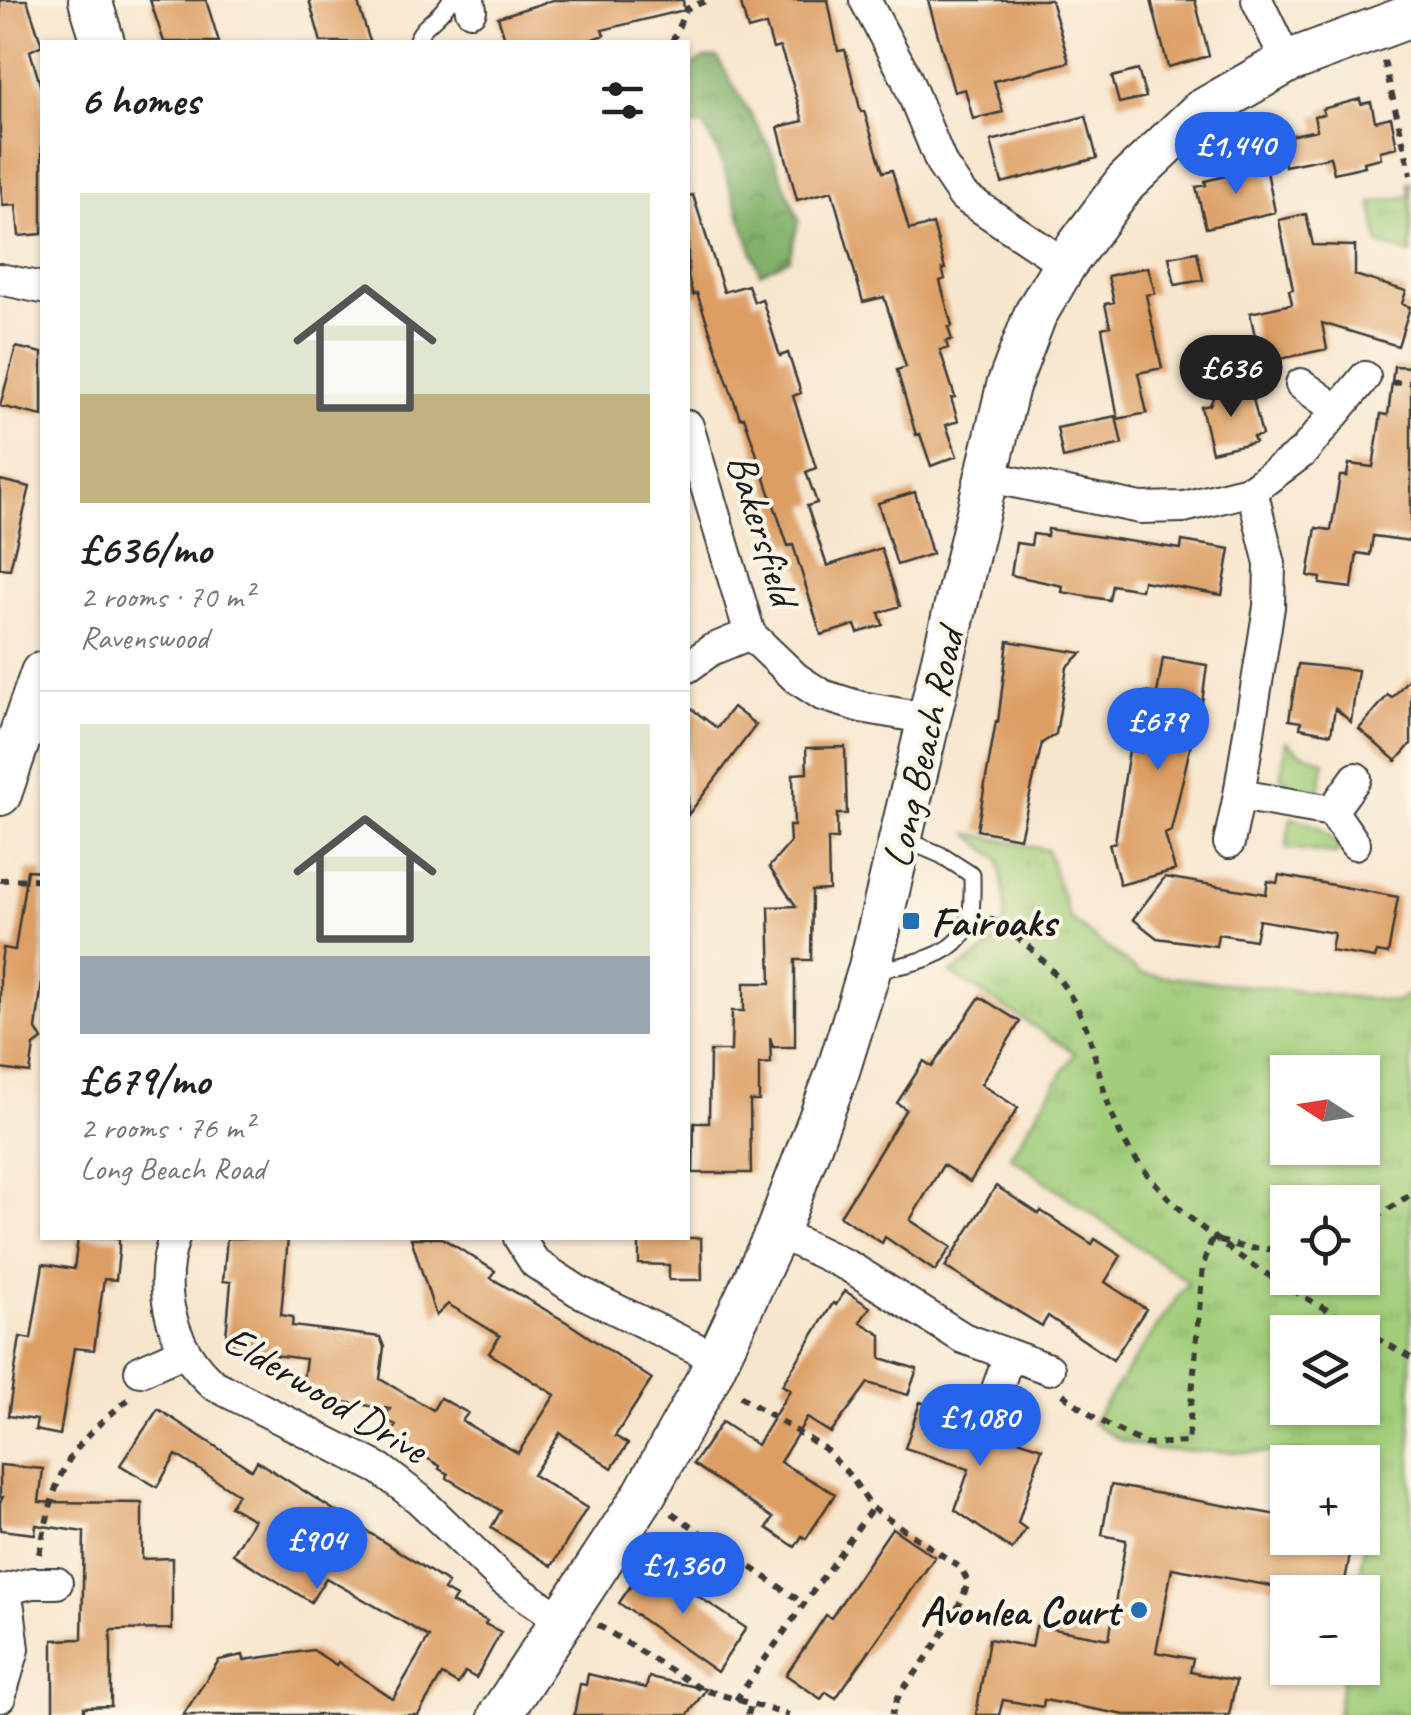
<!DOCTYPE html>
<meta charset="utf-8">
<style>
:root{--surface:#fff;--page:#f6f6f6;--text:#222;--muted:#767676;--line:#e0e0e0;--accent:#2563eb}
body{margin:0;font-family:Caveat,sans-serif;background:var(--page);color:var(--text);height:100vh;display:flex;flex-direction:column;font-size:38px;white-space:nowrap}
*{box-sizing:border-box;margin:0}
p{font-size:32px;color:var(--muted)}
.icon{flex:none;width:55px;height:55px;fill:none;stroke:currentColor;stroke-width:2;stroke-linecap:round;stroke-linejoin:round}
.map{position:relative;flex:1;overflow:hidden}
.sheet{position:absolute;left:40px;top:40px;width:650px;height:1200px;display:flex;flex-direction:column;background:var(--surface);border-radius:0px;box-shadow:0 2px 8px #0004}
.sheet>*{flex:none}
.needle{width:65px;rotate:282deg}
.controls{position:absolute;left:1270px;top:1055px;display:grid;gap:20px}
.controls a{display:grid;place-items:center;width:110px;height:110px;border-radius:0px;background:var(--surface);box-shadow:0 2px 8px #0004;font-size:50px}
.price{position:absolute;translate:-50% -85px;padding:0 22px;border-radius:35px;background:var(--accent);color:#fff;font-size:32px;line-height:65px;filter:drop-shadow(0 2px 5px #0008)}
.price::after{content:'';position:absolute;left:50%;top:60px;width:30px;height:22px;margin-left:-15px;background:inherit;clip-path:polygon(0 0,100% 0,50% 100%)}
.price.active{background:#222;color:#fff}
ul{padding:0;list-style:none}
li{display:grid;align-content:center;gap:20px;height:530px;padding:0 40px}
li+li{border-top:2px solid var(--line)}
li span{display:grid;place-items:center;height:310px;border-radius:0px;color:#555}
li>.icon{margin-inline-start:auto}
span .icon{width:180px;height:180px;fill:#fffc;stroke-width:1}
li b{font-size:42px}
h2{display:flex;justify-content:space-between;align-items:center;height:120px;padding:0 40px;font-size:42px}
.map>svg:first-child{display:block}
.grass{fill:#a2ce7b;stroke:#5f754c;stroke-width:2.5}
.forest{fill:url(#forest-crowns);stroke:#4e6644;stroke-width:2.5}
.park{fill:url(#park-tufts);stroke:#5f754c;stroke-width:2.5;fill-rule:evenodd}
.building{fill:#dc9e64}
.lines{fill:none;stroke-linecap:round;stroke-linejoin:round}
.lane-casing{stroke:#3d3a37;stroke-width:19}
.street-casing{stroke:#3d3a37;stroke-width:34}
.secondary-casing{stroke:#3d3a37;stroke-width:46}
.path{stroke:#3d3a37;stroke-width:6;stroke-dasharray:8 8;stroke-linecap:butt}
.lane{stroke:#fff;stroke-width:15}
.street{stroke:#fff;stroke-width:30}
.secondary{stroke:#fff;stroke-width:42}
.poi-dot{fill:#1f6fb2;stroke:#fcf5e5;stroke-width:4}
.labels{text-anchor:middle;stroke-width:8;stroke-linejoin:round;paint-order:stroke}
.street-label{font-size:42px;fill:#1c1c1c;stroke:#fcf5e5}
.poi-label{font-size:42px;font-weight:bold;fill:#1c1c1c;stroke:#fcf5e5;text-anchor:start}
</style>
<div class="map">
<svg width="1411" height="1715" viewBox="0 0 1411 1715">
<defs>
<pattern id="forest-crowns" width="20" height="18" patternUnits="userSpaceOnUse" patternTransform="scale(2.5)"><rect width="20" height="18" fill="#81b16b"/><path d="M2 6a3 3 0 1 1 6 0M12 15a3 3 0 1 1 6 0" fill="none" stroke="#698f57"/></pattern>
<pattern id="park-tufts" width="24" height="20" patternUnits="userSpaceOnUse" patternTransform="scale(2.5)"><rect width="24" height="20" fill="#a2ce7b"/><path d="M3 7l-1-3M5 7V3M7 7l1-3M15 17l-1-3M17 17v-4M19 17l1-3" fill="none" stroke="#8bb06a"/></pattern>
</defs>
<rect width="100%" height="100%" fill="#fcf5e5"/>
<filter id="ink" filterUnits="userSpaceOnUse"><feTurbulence type="fractalNoise" baseFrequency=".01" numOctaves="2"/><feDisplacementMap in="SourceGraphic" scale="20" xChannelSelector="R" yChannelSelector="G"/><feConvolveMatrix kernelMatrix="1 2 1 2 8 2 1 2 1" color-interpolation-filters="sRGB"/></filter>
<filter id="wash" filterUnits="userSpaceOnUse"><feTurbulence type="fractalNoise" baseFrequency=".0048" numOctaves="4" result="noise"/><feDisplacementMap in="SourceGraphic" scale="40" xChannelSelector="R" yChannelSelector="G"/><feGaussianBlur stdDeviation="2.25" result="paint"/><feColorMatrix in="noise" values="0 0 0 0 0 0 0 0 0 0 0 0 0 0 0 0 0 1.4 0 .05"/><feComposite in="paint" operator="in"/></filter>
<g filter="url(#wash)">
<rect width="100%" height="100%" fill="#f7e6ce"/>
<path class="grass" d="M1286 741 1299 752 1325 761 1319 791 1295 789 1281 777Z
M1291 818C1313 821 1326 831 1340 848L1335 854 1286 848Z"/>
<path class="forest" d="M717 57 770 148 799 220 789 259 760 273 720 157 704 127 688 126V68L704 58Z"/>
<path class="park" d="M1411 181V254L1379 244 1372 203 1410 196 1408 182Z
M968 833 1047 850 1070 919 1141 974 1397 1002 1411 992V1715H1337L1344 1668H1362V1592H1357L1374 1485 1356 1455 1156 1450 1119 1440 1092 1422 1188 1282 1010 1156 1075 1053 951 973C1014 937 1009 928 999 860ZM1288 1072H1362V1148H1288ZM1288 1202H1362V1278H1288ZM1288 1332H1362V1408H1288Z"/>
<g id="blocks">
<path class="building" d="M0 0H27L42 45 30 51 42 91V234L19 236 16 205 3 206 0 177Z
M150 0H206L219 42H164Z
M309 0H357L370 42H321Z
M553 0H683L684 10 602 30 604 35 584 42H506L498 17Z
M740 0H828L838 51 845 50 861 112 864 111 883 172 892 170 909 230 933 224 945 269H942L945 279 940 281 952 326 948 327 952 340 946 341 948 348 940 350 955 397 951 398 958 421 946 425 957 456 931 466 920 434 916 435 897 370 906 367 884 297 863 302 832 191 797 200 778 127 803 121 792 82 780 47 773 49 766 25 748 30Z
M928 0H1051L1069 62 994 81 1003 112 973 119 965 89 954 92Z
M1151 0H1195L1209 56 1168 67Z
M1138 70 1146 97 1119 103 1112 77Z
M1360 99 1361 104 1371 102 1375 121 1391 117 1397 147 1380 151 1381 158 1364 162 1365 166 1334 173 1330 157 1285 166 1279 138 1317 130 1314 116 1324 114 1322 109Z
M1086 116 1097 158 1002 183 991 141Z
M1266 166 1275 212 1206 228 1196 187 1206 185 1205 181Z
M693 195 724 292 748 285 754 302 762 299 780 356 788 353 801 393 793 396 816 468 806 472 817 503 807 506 827 566 881 548 900 606 879 613 883 625 858 633 855 625 821 635 793 545 788 546 744 417 740 418 697 293 693 295 688 276V196Z
M1306 214 1313 245 1355 246V275L1406 291 1402 304 1410 307 1398 346 1322 323 1327 349 1261 363 1250 313 1292 304 1289 290 1293 289 1279 220Z
M1197 252 1203 280 1175 285 1169 257Z
M1148 267 1155 293 1146 295 1162 368 1138 373 1147 413 1118 419 1102 328 1110 326 1105 304 1114 302 1108 276Z
M16 347 42 353V416L0 406Z
M1394 366 1411 367V541L1373 536 1370 555 1357 553 1352 588 1320 584 1321 578 1308 576 1316 528 1331 530 1340 476H1347L1349 464 1373 467 1381 414 1388 415Z
M1219 384 1253 399 1262 435 1253 437 1255 442 1212 452 1201 407 1210 405Z
M1116 416 1122 444 1063 458 1057 428Z
M0 480 30 487 10 569 0 568Z
M915 492 932 554 897 565 878 503Z
M1048 529 1181 549 1182 541 1230 549 1222 595 1143 581 1141 590 1112 585 1109 600 1062 592 1063 586 1011 575 1016 543 1031 545 1033 534 1047 536Z
M1008 641 1082 653 1067 667 1056 734 1042 743 1020 838 977 830 996 721 998 722Z
M1163 658 1207 665 1199 726H1195L1171 831 1165 834 1175 870 1120 885 1109 844 1115 842 1129 750 1141 752 1146 717 1141 710 1145 692 1157 694Z
M1298 664 1358 670 1351 722 1335 708 1331 734 1300 728 1301 722 1289 720Z
M1411 676V744L1396 761 1359 729 1388 695 1392 698Z
M688 706 717 728 733 707 756 725 688 815Z
M845 747 847 814H837V839H828L829 890 812 891 811 960H795V1047H773L770 1037 771 1063 759 1064V1101H750L751 1173H693L694 1123H709L710 1051H731L732 1011H744V983H771L769 907 796 906 769 867 790 843 789 826H794L793 774 807 773 806 748Z
M27 870 42 871V982L36 1029 42 1040 34 1046 30 1073 0 1069V969L3 948 15 950Z
M1279 875 1398 897 1388 954 1377 952 1375 958 1331 951 1334 933 1259 920 1255 940 1218 934 1216 946 1157 938 1133 919 1165 877 1266 894 1268 881 1277 883Z
M980 997 1020 1022 981 1084 1018 1108 970 1182 943 1165 910 1220 951 1247 935 1271 885 1237 882 1243 840 1216 906 1109 897 1103 924 1061 932 1067Z
M996 1186 1039 1214 1041 1211 1092 1244 1095 1239 1121 1256 1105 1282 1146 1309 1113 1360 1048 1316 1042 1326 945 1267Z
M78 1238H119V1252L116 1280 104 1279 94 1350 74 1348 60 1435 35 1430 37 1420 8 1416 20 1337 31 1339 43 1264 74 1269Z
M227 1238H288L281 1315 293 1317 292 1326 380 1337 384 1347 380 1379 433 1410 440 1398 468 1413 462 1421 518 1453 555 1395 489 1353 500 1336 448 1304 436 1316 411 1238H442L495 1271 491 1278 568 1323 652 1379 615 1436 628 1444 612 1468 560 1433 533 1475 587 1508 552 1566 491 1528 501 1511 447 1478 448 1474 439 1469 440 1466 390 1436 396 1425 384 1419 390 1409 317 1398 318 1388 302 1386 306 1359 232 1350 234 1338 226 1337 231 1282 223 1281Z
M639 1238H701L702 1280H669V1265L639 1264Z
M845 1291 870 1307 860 1322 881 1335V1358L917 1369 908 1395 868 1383 831 1433 807 1418 780 1462 835 1494 806 1539 802 1536 795 1547 767 1528 773 1518 693 1464 722 1422 757 1445 790 1390 782 1385 833 1303 836 1305Z
M920 1402 972 1419 970 1424 1042 1448 1018 1523 1026 1529 1012 1550 955 1510 969 1469 905 1448Z
M158 1409 252 1470 257 1461 448 1583 444 1590 456 1597 452 1603 487 1621 485 1624 501 1632 476 1678 465 1672 458 1684 442 1675 418 1715H183L219 1660 243 1655 244 1660 313 1650 336 1665 338 1662 393 1699 429 1637 326 1578 311 1602 233 1554 254 1520 230 1506 238 1494 176 1455 157 1487 120 1465Z
M0 1465 43 1469 39 1502 142 1503V1559L172 1558V1629L111 1630V1706L84 1707V1715H53V1640L82 1639 84 1532 36 1525 35 1534 0 1530V1502L3 1497H0Z
M1111 1485 1288 1517V1538H1353L1343 1592H1294V1590L1172 1568 1156 1652 1193 1659 1190 1672 1236 1681 1229 1715H1125L1044 1700 1043 1707 1003 1700 999 1715H976L989 1639 1032 1647 1036 1626 1109 1639 1126 1540 1102 1535Z
M892 1528 935 1557 836 1698 826 1692 821 1699 786 1675 826 1615 831 1618Z
M647 1562 746 1628 717 1672 619 1603Z
M588 1674 646 1688 649 1677 706 1689 688 1715H574L580 1684 586 1685Z"/>
</g>
</g>
<g filter="url(#ink)">
<use href="#blocks" fill-opacity="0" stroke="#3d3a37" stroke-width="2.5"/>
<g class="lines">
<defs>
<path id="lane" d="M416 42C422 23 441 18 450 0
M873 970C899 967 944 959 961 937 974 920 972 895 972 875L941 855 904 839"/>
<path id="street" d="M469 0 471 10
M865 0 905 75 942 165 963 196 1065 264
M1257 0 1287 62
M0 279 42 288
M1301 384 1337 410
M688 426 750 634 796 678 822 695 861 707 930 719
M985 476 1140 508 1184 507 1252 490 1303 452 1365 377
M1252 490 1270 564 1269 607 1239 795 1332 811 1355 844
M688 667 711 650 750 634
M1332 811 1356 778
M1229 843 1239 795
M777 1232 850 1267 963 1338 1049 1369
M174 1238C156 1291 172 1349 214 1385L380 1469 419 1499 502 1579 563 1621
M519 1238 535 1263 578 1291 718 1359
M140 1371 183 1352
M994 1398 1009 1355
M0 1591 32 1583H57
M0 1600 9 1608 14 1649 0 1697"/>
<path id="secondary" d="M90 0 103 42
M0 794 42 673
M500 1715 644 1495 709 1377 777 1232 838 1071 869 971 1008 386 1035 315 1065 264 1125 183 1200 112 1287 62 1411 16"/>
</defs>
<use href="#lane" class="lane-casing"/>
<use href="#street" class="street-casing"/>
<use href="#secondary" class="secondary-casing"/>
<path class="path" d="M672 42 686 9 708 0
M1384 61 1411 175
M1392 383 1411 382
M0 880 42 879
M989 918C1037 946 1077 991 1092 1045 1103 1086 1110 1124 1135 1158 1201 1250 1316 1301 1411 1358
M1362 1227 1411 1194
M1063 1394 1095 1418 1145 1444 1188 1442 1203 1265 1212 1239 1246 1248 1288 1250
M740 1396 825 1449 851 1477 872 1508 961 1568 968 1582C959 1612 938 1642 920 1667 906 1687 898 1690 892 1715
M672 1513 803 1603
M39 1554C58 1470 61 1454 130 1398
M598 1625 701 1689 789 1715
M736 1700 872 1508
M748 1715 751 1704"/>
<use href="#lane" class="lane"/>
<use href="#street" class="street"/>
<use href="#secondary" class="secondary"/>
</g>
</g>
<g class="poi-dot">
<rect x="901" y="911" width="20" height="20" rx="5"/>
<circle cx="1139" cy="1610" r="10"/>
</g>
<g class="labels">
<g class="street-label">
<text transform="translate(764 529) rotate(73)" y="15">Bakersfield</text>
<text transform="translate(922 748) rotate(-77)" y="15">Long Beach Road</text>
<text transform="translate(326 1393) rotate(31)" y="15">Elderwood Drive</text>
</g>
<g class="poi-label">
<text x="931" y="936">Fairoaks</text>
<text x="1119" y="1625" text-anchor="end">Avonlea Court</text>
</g>
</g>
</svg>
<div class="controls">
<a><svg class="needle" viewBox="-14 -14 28 28"><path d="M0-13l5 13h-10z" fill="#e53935"/><path d="M0 13l5-13h-10z" fill="#767676"/></svg></a>
<a><svg class="icon" aria-label="locate" viewBox="0 0 24 24"><circle cx="12" cy="12" r="6"/><path d="M12 2v4M12 18v4M2 12h4M18 12h4"/></svg></a>
<a><svg class="icon" aria-label="layers" viewBox="0 0 24 24"><path d="M12 4l9 5-9 5-9-5zM3 14l9 5 9-5"/></svg></a>
<a>+</a>
<a>−</a>
</div>
<b class="price" style="left:1236px;top:197px">£1,440</b>
<b class="price active" style="left:1231px;top:420px">£636</b>
<b class="price" style="left:1158px;top:773px">£679</b>
<b class="price" style="left:980px;top:1469px">£1,080</b>
<b class="price" style="left:317px;top:1592px">£904</b>
<b class="price" style="left:683px;top:1617px">£1,360</b>
<section class="sheet">
<h2>6 homes<svg class="icon" aria-label="filters" viewBox="0 0 24 24"><path d="M4 7h16M4 17h16"/><circle cx="9" cy="7" r="2"/><circle cx="15" cy="17" r="2"/></svg></h2>
<ul>
<li><span style="background:linear-gradient(#dfe7d0 65%,#c2b280 0)"><svg class="icon" aria-label="home" viewBox="0 0 24 24"><path d="M3 11l9-7 9 7M6 9v11h12V9"/></svg></span><div><b>£636/mo</b><p>2 rooms · 70 m²</p><p>Ravenswood</p></div></li>
<li><span style="background:linear-gradient(#dfe7d0 75%,#9aa5b1 0)"><svg class="icon" aria-label="home" viewBox="0 0 24 24"><path d="M3 11l9-7 9 7M6 9v11h12V9"/></svg></span><div><b>£679/mo</b><p>2 rooms · 76 m²</p><p>Long Beach Road</p></div></li>
</ul>
</section>
</div>
